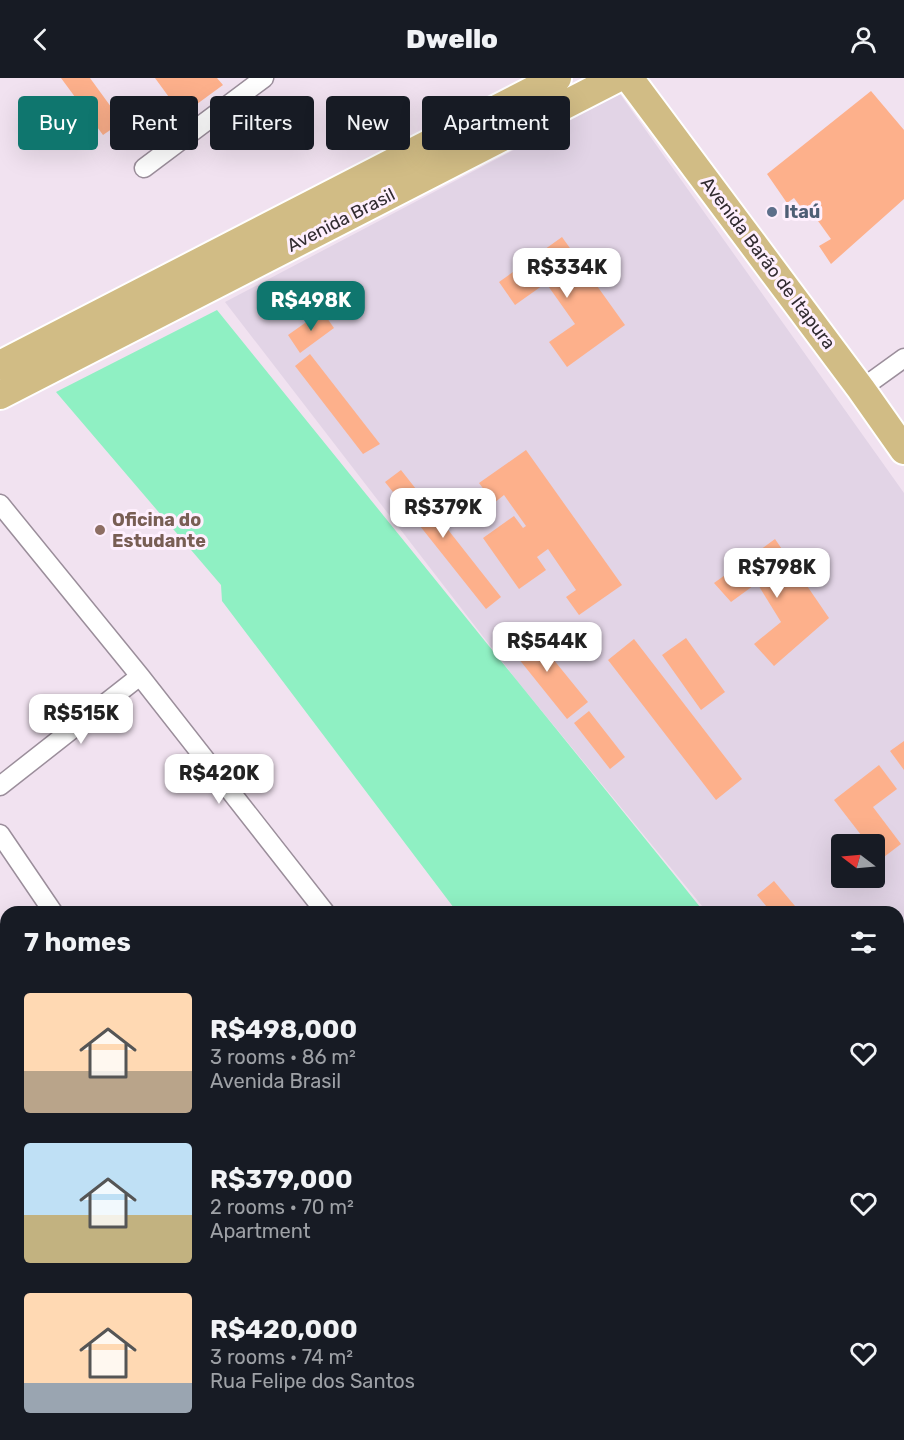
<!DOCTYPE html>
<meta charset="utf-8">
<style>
:root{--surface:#171b24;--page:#242831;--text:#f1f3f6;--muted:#9ea1a6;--accent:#0f766e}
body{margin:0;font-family:Rubik,sans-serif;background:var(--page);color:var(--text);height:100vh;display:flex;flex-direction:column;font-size:22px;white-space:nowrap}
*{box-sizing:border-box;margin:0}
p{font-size:20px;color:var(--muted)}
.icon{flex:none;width:33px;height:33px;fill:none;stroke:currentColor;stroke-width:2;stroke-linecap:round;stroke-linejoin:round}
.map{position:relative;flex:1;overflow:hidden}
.details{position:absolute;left:0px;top:828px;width:904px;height:534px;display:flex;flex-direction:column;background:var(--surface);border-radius:18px 18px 0 0;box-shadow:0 6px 24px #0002}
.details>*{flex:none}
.banner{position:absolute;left:18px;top:18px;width:600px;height:54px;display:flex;gap:12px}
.needle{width:39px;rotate:286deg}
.controls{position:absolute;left:831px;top:756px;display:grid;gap:12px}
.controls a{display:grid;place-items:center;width:54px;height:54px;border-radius:6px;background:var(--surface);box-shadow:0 6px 24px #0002;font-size:30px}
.price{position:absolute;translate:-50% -51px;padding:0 14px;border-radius:12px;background:#fff;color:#222;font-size:20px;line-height:39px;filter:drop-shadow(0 2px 3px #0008)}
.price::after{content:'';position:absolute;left:50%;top:36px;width:18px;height:14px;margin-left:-9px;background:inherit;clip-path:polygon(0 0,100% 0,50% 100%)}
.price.active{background:var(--accent);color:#fff}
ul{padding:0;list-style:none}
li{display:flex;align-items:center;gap:18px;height:150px;padding:0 24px}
li span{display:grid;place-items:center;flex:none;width:168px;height:120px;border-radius:6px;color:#555}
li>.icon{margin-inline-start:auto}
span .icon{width:72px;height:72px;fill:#fffc;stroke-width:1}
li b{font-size:26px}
h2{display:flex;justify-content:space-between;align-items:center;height:72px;padding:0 24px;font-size:26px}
.tag{padding:0 21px;border-radius:6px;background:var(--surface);box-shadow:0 6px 24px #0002;font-size:21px;line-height:54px}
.tag.active{background:var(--accent);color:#fff}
header{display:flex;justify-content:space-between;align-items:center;height:78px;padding:0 24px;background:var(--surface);font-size:27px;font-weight:800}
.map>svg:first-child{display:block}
.industrial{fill:#e2d4e6;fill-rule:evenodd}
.green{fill:#8ff0c3}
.building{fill:#fdb08b}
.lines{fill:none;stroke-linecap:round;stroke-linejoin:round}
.street-casing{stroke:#9b8e9b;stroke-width:21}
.secondary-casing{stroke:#9b8e9b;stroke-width:28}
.primary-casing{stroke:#fff;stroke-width:32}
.path{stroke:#8e838d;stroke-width:4;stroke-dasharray:4.5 4.5;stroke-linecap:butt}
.street{stroke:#fff;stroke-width:18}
.secondary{stroke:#fff;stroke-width:26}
.primary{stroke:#d1bc85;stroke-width:28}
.service-dot{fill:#5c6f8a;stroke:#feeffd;stroke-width:2}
.education-dot{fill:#8d6e63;stroke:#feeffd;stroke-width:2}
.labels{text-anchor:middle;stroke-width:6;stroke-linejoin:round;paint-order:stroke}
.service-label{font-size:18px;font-weight:bold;fill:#4e5e75;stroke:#feeffd;text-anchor:start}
.street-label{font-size:18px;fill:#322c31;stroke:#feeffd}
.education-label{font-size:18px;font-weight:bold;fill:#785e54;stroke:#feeffd;text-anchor:start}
</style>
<header><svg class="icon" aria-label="back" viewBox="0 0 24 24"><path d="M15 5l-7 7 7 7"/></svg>Dwello<svg class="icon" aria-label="person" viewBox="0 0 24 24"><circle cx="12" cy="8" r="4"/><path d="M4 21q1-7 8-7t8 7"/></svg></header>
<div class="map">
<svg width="904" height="1362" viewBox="0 0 904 1362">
<rect width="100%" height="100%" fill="#f1e2f0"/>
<path class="industrial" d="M620 16 904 415V1074L898 1067V834H707L518 604 225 224ZM842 766H874V800H842Z"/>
<path class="green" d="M217 232 672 794 704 834H457L222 523 221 507 56 314Z
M899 1076 904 1083V1362H469L464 1356H898Z"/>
<path class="building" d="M61 0H90L122 44 103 57Z
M155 0H217L223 7 182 37Z
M871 13 904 52V121L831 186 819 168 831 161 813 136 809 140 794 120 787 125 767 96Z
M562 159 625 247 567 289 549 264 575 246 546 205 515 227 499 204Z
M322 233 334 250 300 275 288 257Z
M310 276 380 366 363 376 295 288Z
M526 372 622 507 579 537 566 519 576 512 548 471 537 479 546 492 519 511 483 460 514 438 523 450 526 448 504 417 494 425 479 405Z
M401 392 501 519 486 531 385 404Z
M775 461 829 540 774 588 754 566 781 544 757 505 731 524 714 505Z
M527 549 588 624 567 641 506 565Z
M686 560 725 614 701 632 662 577Z
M634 561 742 701 716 722 608 582Z
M589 633 625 679 610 691 574 645Z
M904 663V692L890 673Z
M879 687 897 711 873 729 901 766 880 782 874 776V766H868L834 722Z
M774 803 800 834H771L757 817Z"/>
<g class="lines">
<defs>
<path id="street" d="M144 90 264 0
M861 311 904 280
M0 426 140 598 325 834
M0 708 140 598
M0 756 53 834
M0 1125 6 1121"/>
<path id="secondary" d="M0 1054 6 1061
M238 1356 243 1362"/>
<path id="primary" d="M629 0 861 311 904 372
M0 287 557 0
M0 317 617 0"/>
</defs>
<use href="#street" class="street-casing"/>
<use href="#secondary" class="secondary-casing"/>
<use href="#primary" class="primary-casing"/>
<path class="path" d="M462 1356 467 1362"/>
<use href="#street" class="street"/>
<use href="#secondary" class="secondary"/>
<use href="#primary" class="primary"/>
</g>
<circle class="service-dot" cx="772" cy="134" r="6"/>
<circle class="education-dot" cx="100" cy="452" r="6"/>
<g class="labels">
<g class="service-label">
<text x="784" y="140">Itaú</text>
</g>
<g class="street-label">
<text transform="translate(341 142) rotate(-27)" y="6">Avenida Brasil</text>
<text transform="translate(768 185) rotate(53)" y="6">Avenida Barão de Itapura</text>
</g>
<g class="education-label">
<text x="112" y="448">Oficina do<tspan x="112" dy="21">Estudante</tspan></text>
</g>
</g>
</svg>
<div class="controls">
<a><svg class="needle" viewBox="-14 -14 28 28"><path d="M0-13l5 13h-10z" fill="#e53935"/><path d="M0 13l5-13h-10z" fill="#9ea1a6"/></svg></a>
</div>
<b class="price" style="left:567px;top:221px">R$334K</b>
<b class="price active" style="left:311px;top:254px">R$498K</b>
<b class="price" style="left:443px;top:461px">R$379K</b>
<b class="price" style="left:777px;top:521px">R$798K</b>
<b class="price" style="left:547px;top:595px">R$544K</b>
<b class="price" style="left:81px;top:667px">R$515K</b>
<b class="price" style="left:219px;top:727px">R$420K</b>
<div class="banner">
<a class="tag active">Buy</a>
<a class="tag">Rent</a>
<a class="tag">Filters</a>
<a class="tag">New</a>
<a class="tag">Apartment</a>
</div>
<section class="details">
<h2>7 homes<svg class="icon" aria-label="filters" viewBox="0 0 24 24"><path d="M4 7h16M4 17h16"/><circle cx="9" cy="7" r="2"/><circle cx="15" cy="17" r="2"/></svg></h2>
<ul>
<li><span style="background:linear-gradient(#ffd9b3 65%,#b9a48a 0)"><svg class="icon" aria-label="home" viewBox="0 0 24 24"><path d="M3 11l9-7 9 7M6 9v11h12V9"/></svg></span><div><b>R$498,000</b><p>3 rooms · 86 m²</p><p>Avenida Brasil</p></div><svg class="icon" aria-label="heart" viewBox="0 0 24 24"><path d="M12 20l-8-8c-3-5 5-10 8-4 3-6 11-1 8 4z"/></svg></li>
<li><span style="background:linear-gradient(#bfe0f5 60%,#c2b280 0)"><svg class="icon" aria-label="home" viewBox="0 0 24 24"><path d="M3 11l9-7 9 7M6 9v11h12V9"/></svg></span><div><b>R$379,000</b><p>2 rooms · 70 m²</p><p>Apartment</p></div><svg class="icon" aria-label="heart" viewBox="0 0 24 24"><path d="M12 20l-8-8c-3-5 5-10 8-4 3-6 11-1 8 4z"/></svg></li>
<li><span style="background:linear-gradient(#ffd9b3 75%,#9aa5b1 0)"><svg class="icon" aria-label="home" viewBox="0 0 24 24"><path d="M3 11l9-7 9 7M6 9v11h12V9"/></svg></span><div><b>R$420,000</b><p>3 rooms · 74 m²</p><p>Rua Felipe dos Santos</p></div><svg class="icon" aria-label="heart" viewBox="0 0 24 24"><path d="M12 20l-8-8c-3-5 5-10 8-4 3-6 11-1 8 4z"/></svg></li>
</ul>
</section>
</div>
